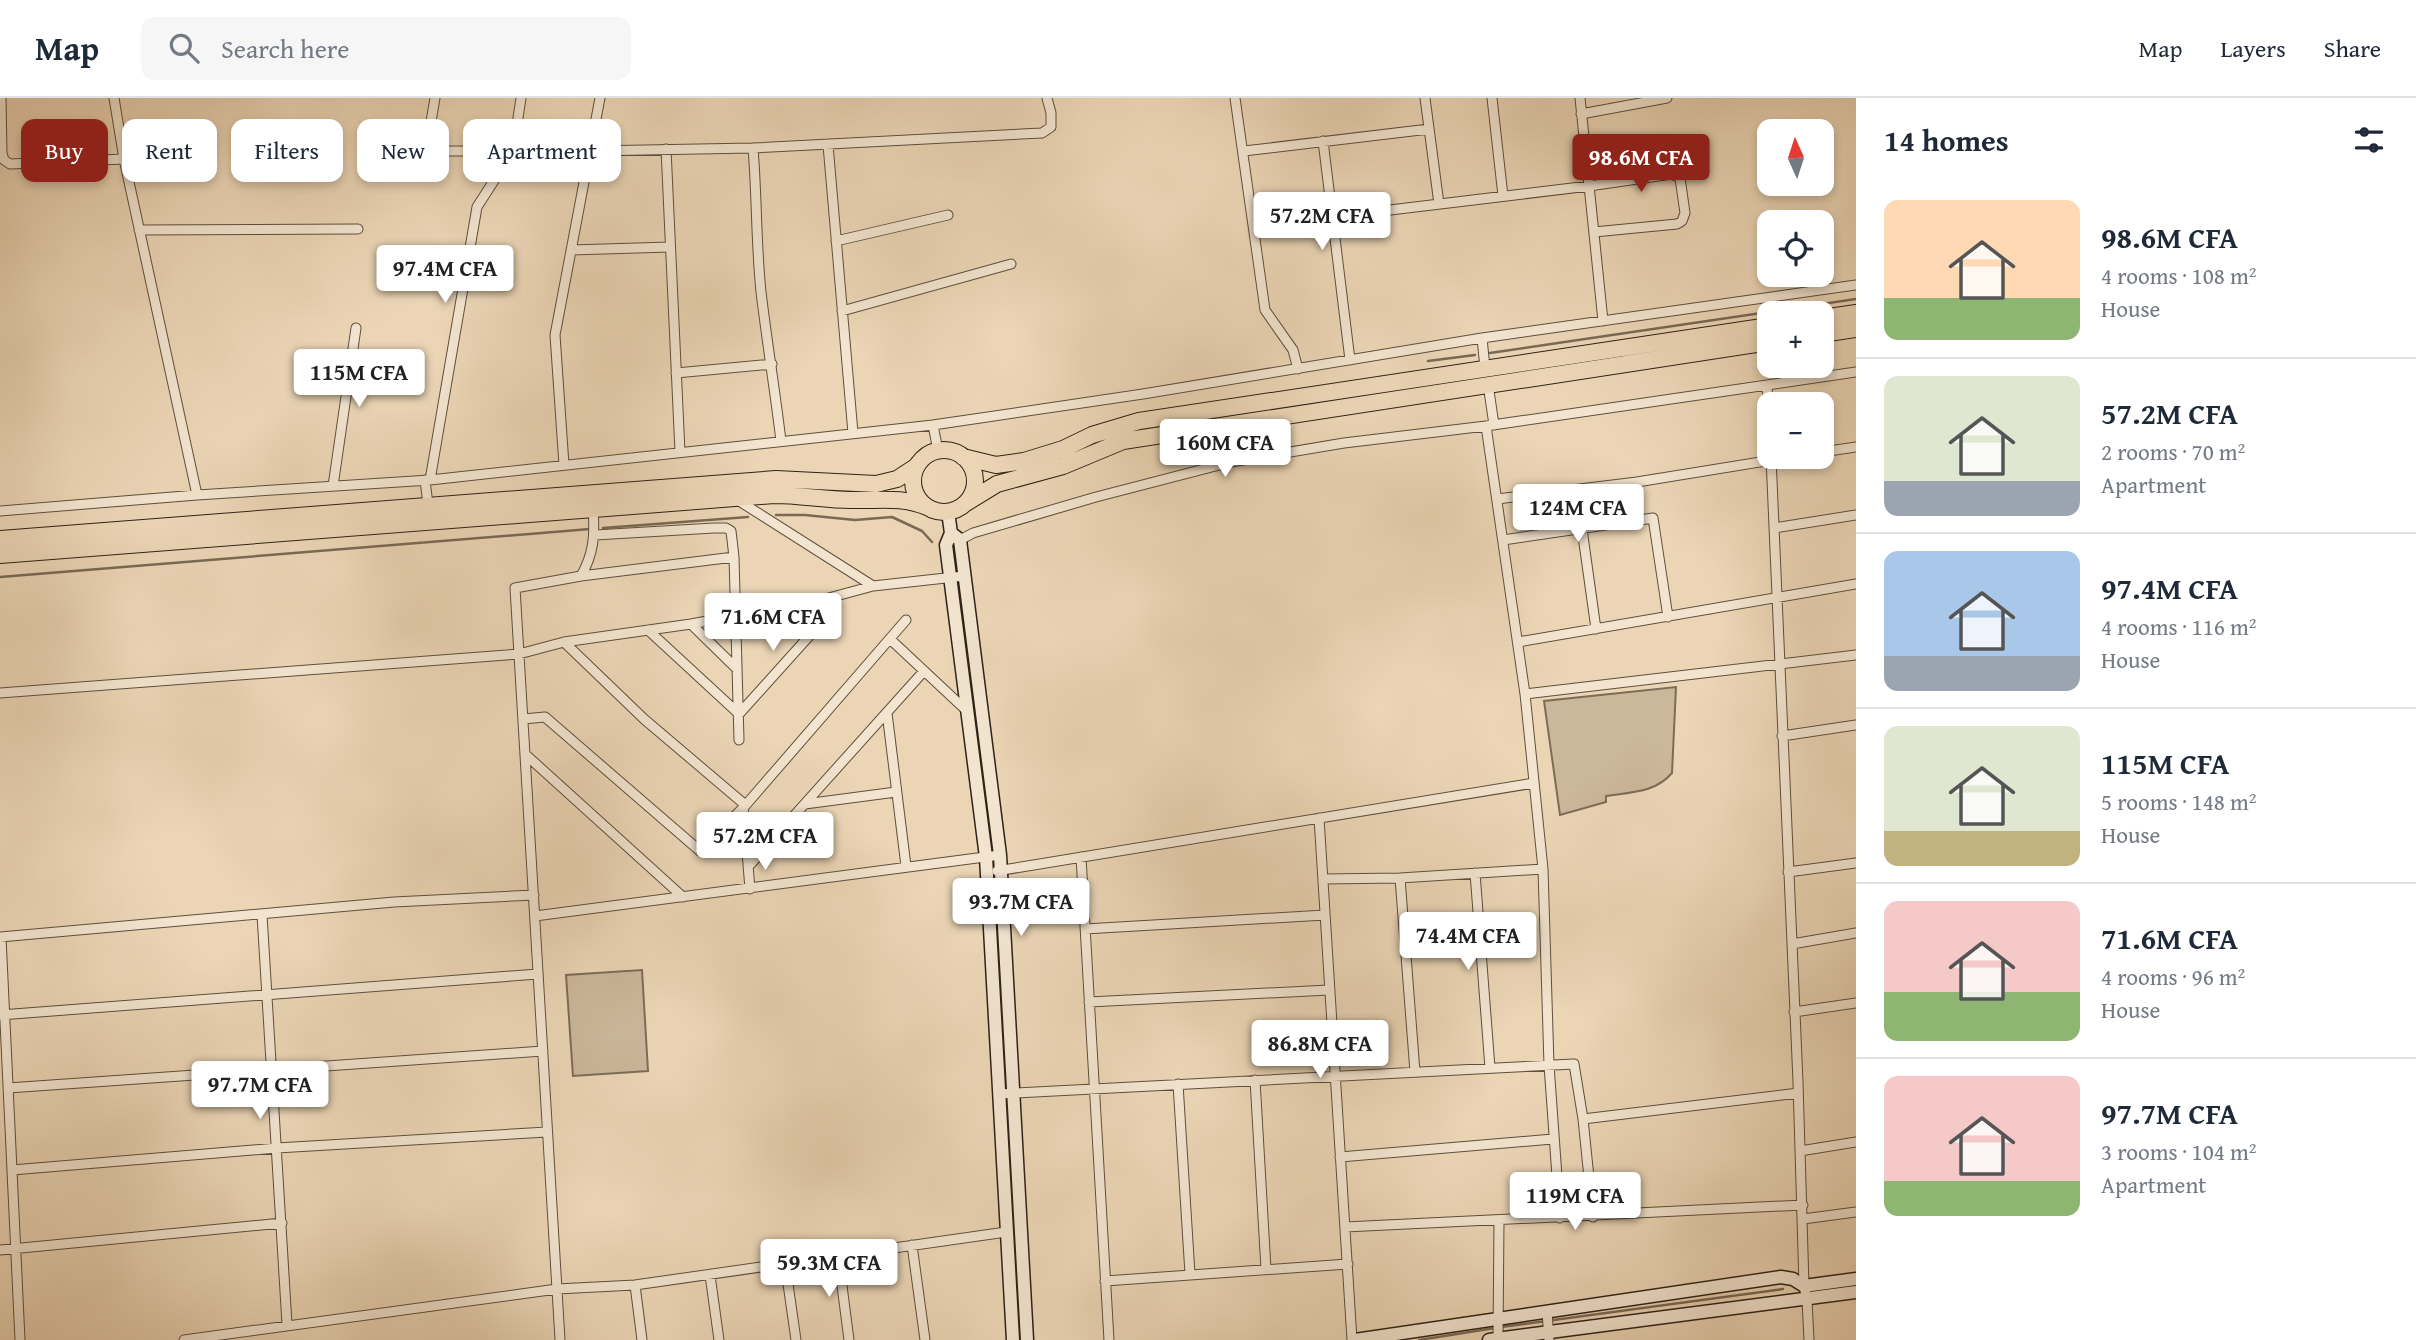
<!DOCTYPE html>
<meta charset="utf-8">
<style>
:root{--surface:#fff;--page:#f6f6f7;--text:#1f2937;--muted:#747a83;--line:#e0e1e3;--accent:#8f2418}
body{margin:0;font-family:"Gentium Book Plus",serif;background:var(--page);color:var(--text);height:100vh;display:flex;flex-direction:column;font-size:26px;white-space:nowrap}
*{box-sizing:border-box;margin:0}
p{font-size:23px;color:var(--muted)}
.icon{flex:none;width:38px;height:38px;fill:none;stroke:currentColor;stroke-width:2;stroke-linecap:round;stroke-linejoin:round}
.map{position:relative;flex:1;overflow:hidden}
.details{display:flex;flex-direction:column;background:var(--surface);width:560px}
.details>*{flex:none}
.top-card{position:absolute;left:21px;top:21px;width:665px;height:63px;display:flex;gap:14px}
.needle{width:46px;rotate:357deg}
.tools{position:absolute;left:1757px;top:21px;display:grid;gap:14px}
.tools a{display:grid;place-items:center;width:77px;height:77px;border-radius:14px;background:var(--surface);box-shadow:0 4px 10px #0003;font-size:35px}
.price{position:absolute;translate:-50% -60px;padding:0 16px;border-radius:7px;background:#fff;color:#222;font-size:23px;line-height:46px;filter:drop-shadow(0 2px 4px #0008)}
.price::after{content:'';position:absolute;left:50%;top:42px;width:21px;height:16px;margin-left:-10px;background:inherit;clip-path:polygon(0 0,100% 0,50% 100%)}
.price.on{background:var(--accent);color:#fff}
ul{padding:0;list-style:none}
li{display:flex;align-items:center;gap:21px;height:175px;padding:0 28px}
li+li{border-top:2px solid var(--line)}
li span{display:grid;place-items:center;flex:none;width:196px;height:140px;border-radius:14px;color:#555}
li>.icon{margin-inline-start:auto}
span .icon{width:84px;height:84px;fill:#fffc;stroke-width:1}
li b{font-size:30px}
h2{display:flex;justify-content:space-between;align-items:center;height:84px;padding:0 28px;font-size:30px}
.chip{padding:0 24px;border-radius:14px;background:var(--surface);box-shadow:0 4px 10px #0003;font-size:24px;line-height:63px}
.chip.on{background:var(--accent);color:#fff}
header{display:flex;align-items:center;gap:42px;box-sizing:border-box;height:98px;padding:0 35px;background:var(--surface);border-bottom:2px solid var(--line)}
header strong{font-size:33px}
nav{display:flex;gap:38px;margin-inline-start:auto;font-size:24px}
.search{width:490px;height:63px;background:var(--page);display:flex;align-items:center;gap:18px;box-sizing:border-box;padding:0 24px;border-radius:14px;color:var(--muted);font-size:26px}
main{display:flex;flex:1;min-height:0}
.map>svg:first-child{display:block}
.green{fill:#cbb79a;stroke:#7d6c58;stroke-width:2}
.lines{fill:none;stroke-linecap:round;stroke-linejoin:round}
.stream{stroke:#796955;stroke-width:2.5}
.street-casing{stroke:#5e4f3e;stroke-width:11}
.secondary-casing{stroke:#2f2217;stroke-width:15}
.highway-casing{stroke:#2f2217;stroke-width:18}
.street{stroke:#f2e4cf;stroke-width:9}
.secondary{stroke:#f2e4cf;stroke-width:12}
.highway{stroke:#ebd5b5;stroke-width:16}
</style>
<header>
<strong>Map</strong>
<div class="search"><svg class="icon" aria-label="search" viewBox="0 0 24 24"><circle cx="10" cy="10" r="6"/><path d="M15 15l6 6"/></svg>Search here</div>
<nav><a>Map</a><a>Layers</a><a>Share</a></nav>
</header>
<main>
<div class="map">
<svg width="1856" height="1242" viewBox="0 0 1856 1242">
<rect width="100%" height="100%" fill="#ebd5b5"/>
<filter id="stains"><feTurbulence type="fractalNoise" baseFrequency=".00286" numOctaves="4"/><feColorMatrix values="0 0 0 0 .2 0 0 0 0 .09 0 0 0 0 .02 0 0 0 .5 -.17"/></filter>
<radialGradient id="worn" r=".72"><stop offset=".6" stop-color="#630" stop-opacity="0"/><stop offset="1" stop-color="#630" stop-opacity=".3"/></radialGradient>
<path class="green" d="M1676 589 1672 675C1655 695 1631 694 1606 698V704L1560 717 1544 603Z
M642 872 648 973 573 978 566 877Z"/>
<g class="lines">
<path class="stream" d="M1490 255 1856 201
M1428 263 1475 257
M776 417H805L855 422 892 419 922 433 932 444
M603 430 748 419
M0 479 590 431
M1501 1229 1783 1191
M1419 1242 1495 1230"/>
<defs>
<path id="street" d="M1 0 2 55 4 62 10 66 124 61
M114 0 124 61 197 397
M435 0 426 53H590L753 50 1042 35 1051 29V15L1047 0
M1235 0 1265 212 1293 252 1298 271
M1425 0 1439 106
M1492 0 1503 98
M1580 0 1603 223
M1581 16 1667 0
M1323 43 1350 262
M828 47 853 335
M753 50C757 98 756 146 761 194 767 244 775 293 781 343
M666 51 680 354
M1244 53 1429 31
M1332 119 1589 88 1672 76 1680 80 1685 115 1682 123 1677 126 1594 134
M139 132 358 131
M836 143 948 117
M571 152 670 149
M842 213 1011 166
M1482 240 1485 270
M676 275 772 266
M1488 286 1494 327
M1767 287 1769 330
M933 327 938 353
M1486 328 1525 596 1543 771 1549 967 1560 1120
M1822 354 1856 349
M1771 359 1798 984 1804 1188 1807 1202 1809 1242
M564 367 555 237 600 0
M425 382 428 407
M430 382 477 109 513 53 521 0
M333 388 356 230
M736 401 873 488
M1497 401 1637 384 1791 359
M0 413 197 397 430 382 933 327 1143 296 1482 240 1856 187
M1774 430 1856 417
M1582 431 1596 531
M595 437 714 430H726L731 433 734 459 739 642
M960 442 973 435 1096 399 1231 364 1344 345 1486 328 1856 274
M1503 442 1653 420 1668 519
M581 478C594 455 595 437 593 411
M691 526 737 571
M648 532 739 616 820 526 823 519 825 501
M890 541 967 613
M564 544 644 621 743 705 750 791
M1518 544 1856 486
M0 595 519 556 564 544 691 526 825 501 873 488 964 478
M1525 596 1856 557
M887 615 906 768
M523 621 545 619 700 753 744 709 906 522
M1782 638 1856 627
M525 656 683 799
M805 706 896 694
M1319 720 1352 1242
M1081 759 1109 1242
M748 769 924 573
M997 773 1534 685
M1788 774 1856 765
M1475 775 1490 970
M1400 780 1415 974
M1323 781 1400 780 1543 771
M262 817 287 1226
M535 818 1000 757
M1085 831 1325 817
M0 839 394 804 534 797
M1 839 20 1242
M1792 846 1856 835
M1089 904 1329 892
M1794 914 1856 905
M0 917 538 876
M1255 982 1266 1171
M1178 986 1190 1176
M8 990 543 953
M999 996 1574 966 1583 1021 1593 1119
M1583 1021 1798 995
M1800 1053 1856 1044
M1340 1059 1553 1041
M12 1072 277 1050 547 1034
M1803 1121 1856 1114
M1345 1129 1803 1107
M912 1147 925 1242
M0 1152 282 1125
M838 1157 849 1242
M785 1165 796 1242
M710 1177 719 1242
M1105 1183 1348 1166
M635 1187 642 1242
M1547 1213 1549 1242
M1498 1241 1499 1123
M184 1242 557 1191 635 1187 1006 1134
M560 1242 515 490 581 478 734 459"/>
<path id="secondary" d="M948 414 951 435 946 447 986 759 1013 1242
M951 435 960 442 1000 757 1027 1242
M1355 1242 1781 1179 1793 1181 1804 1188 1856 1181
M1489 1242 1856 1194"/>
<path id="highway" d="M1822 220 1856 215
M1822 236 1856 231
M913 383a31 31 0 1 1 62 0a31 31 0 1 1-62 0Z
M963 359 996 367 1024 363 1063 351 1092 337 1139 323 1769 228
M966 405 997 386 1063 368 1123 343 1769 244
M0 441 776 381 876 386 897 381 917 368
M0 457 774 397C800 397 826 402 851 402 878 403 901 398 927 409"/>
</defs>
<use href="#street" class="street-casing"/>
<use href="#secondary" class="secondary-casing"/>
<use href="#highway" class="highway-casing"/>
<use href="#street" class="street"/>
<use href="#secondary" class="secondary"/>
<use href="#highway" class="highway"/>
</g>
<rect width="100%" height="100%" filter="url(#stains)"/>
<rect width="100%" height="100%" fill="url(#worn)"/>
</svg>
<div class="tools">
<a><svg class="needle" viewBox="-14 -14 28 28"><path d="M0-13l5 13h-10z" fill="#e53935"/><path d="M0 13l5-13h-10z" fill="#747a83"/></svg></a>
<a><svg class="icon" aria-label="locate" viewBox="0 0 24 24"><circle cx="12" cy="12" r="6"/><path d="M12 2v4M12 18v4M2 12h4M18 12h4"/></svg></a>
<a>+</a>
<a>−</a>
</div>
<b class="price on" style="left:1641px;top:96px">98.6M CFA</b>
<b class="price" style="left:1322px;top:154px">57.2M CFA</b>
<b class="price" style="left:445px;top:207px">97.4M CFA</b>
<b class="price" style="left:359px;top:311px">115M CFA</b>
<b class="price" style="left:1225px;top:381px">160M CFA</b>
<b class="price" style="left:1578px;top:446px">124M CFA</b>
<b class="price" style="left:773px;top:555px">71.6M CFA</b>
<b class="price" style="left:765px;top:774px">57.2M CFA</b>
<b class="price" style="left:1021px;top:840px">93.7M CFA</b>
<b class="price" style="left:1468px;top:874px">74.4M CFA</b>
<b class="price" style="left:1320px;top:982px">86.8M CFA</b>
<b class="price" style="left:260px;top:1023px">97.7M CFA</b>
<b class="price" style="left:1575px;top:1134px">119M CFA</b>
<b class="price" style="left:829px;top:1201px">59.3M CFA</b>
<div class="top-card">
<a class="chip on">Buy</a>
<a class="chip">Rent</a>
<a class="chip">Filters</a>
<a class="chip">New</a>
<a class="chip">Apartment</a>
</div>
</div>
<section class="details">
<h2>14 homes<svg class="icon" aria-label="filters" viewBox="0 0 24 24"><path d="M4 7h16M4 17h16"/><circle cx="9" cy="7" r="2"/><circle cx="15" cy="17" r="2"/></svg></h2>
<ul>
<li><span style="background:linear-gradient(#ffd9b3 70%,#8fb573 0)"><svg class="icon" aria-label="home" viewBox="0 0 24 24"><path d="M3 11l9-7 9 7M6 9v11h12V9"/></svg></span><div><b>98.6M CFA</b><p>4 rooms · 108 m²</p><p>House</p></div></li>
<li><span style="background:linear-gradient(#dfe7d0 75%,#9aa5b1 0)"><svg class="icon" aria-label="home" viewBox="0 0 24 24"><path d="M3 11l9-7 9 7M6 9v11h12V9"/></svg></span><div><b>57.2M CFA</b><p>2 rooms · 70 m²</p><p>Apartment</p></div></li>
<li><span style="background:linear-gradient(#a9c7e8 75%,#9aa5b1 0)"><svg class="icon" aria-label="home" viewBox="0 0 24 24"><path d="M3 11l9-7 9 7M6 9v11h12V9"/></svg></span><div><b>97.4M CFA</b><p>4 rooms · 116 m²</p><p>House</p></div></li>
<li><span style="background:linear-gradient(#dfe7d0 75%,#c2b280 0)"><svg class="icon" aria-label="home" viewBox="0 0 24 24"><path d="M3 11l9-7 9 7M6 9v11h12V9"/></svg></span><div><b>115M CFA</b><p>5 rooms · 148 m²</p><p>House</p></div></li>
<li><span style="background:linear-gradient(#f6c9c9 65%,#8fb573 0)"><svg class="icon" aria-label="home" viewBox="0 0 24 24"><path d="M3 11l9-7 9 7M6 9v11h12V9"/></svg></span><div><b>71.6M CFA</b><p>4 rooms · 96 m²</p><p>House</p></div></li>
<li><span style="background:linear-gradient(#f6c9c9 75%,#8fb573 0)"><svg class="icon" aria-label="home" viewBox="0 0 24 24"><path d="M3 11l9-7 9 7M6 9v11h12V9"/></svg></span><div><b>97.7M CFA</b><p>3 rooms · 104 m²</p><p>Apartment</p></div></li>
</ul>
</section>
</main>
